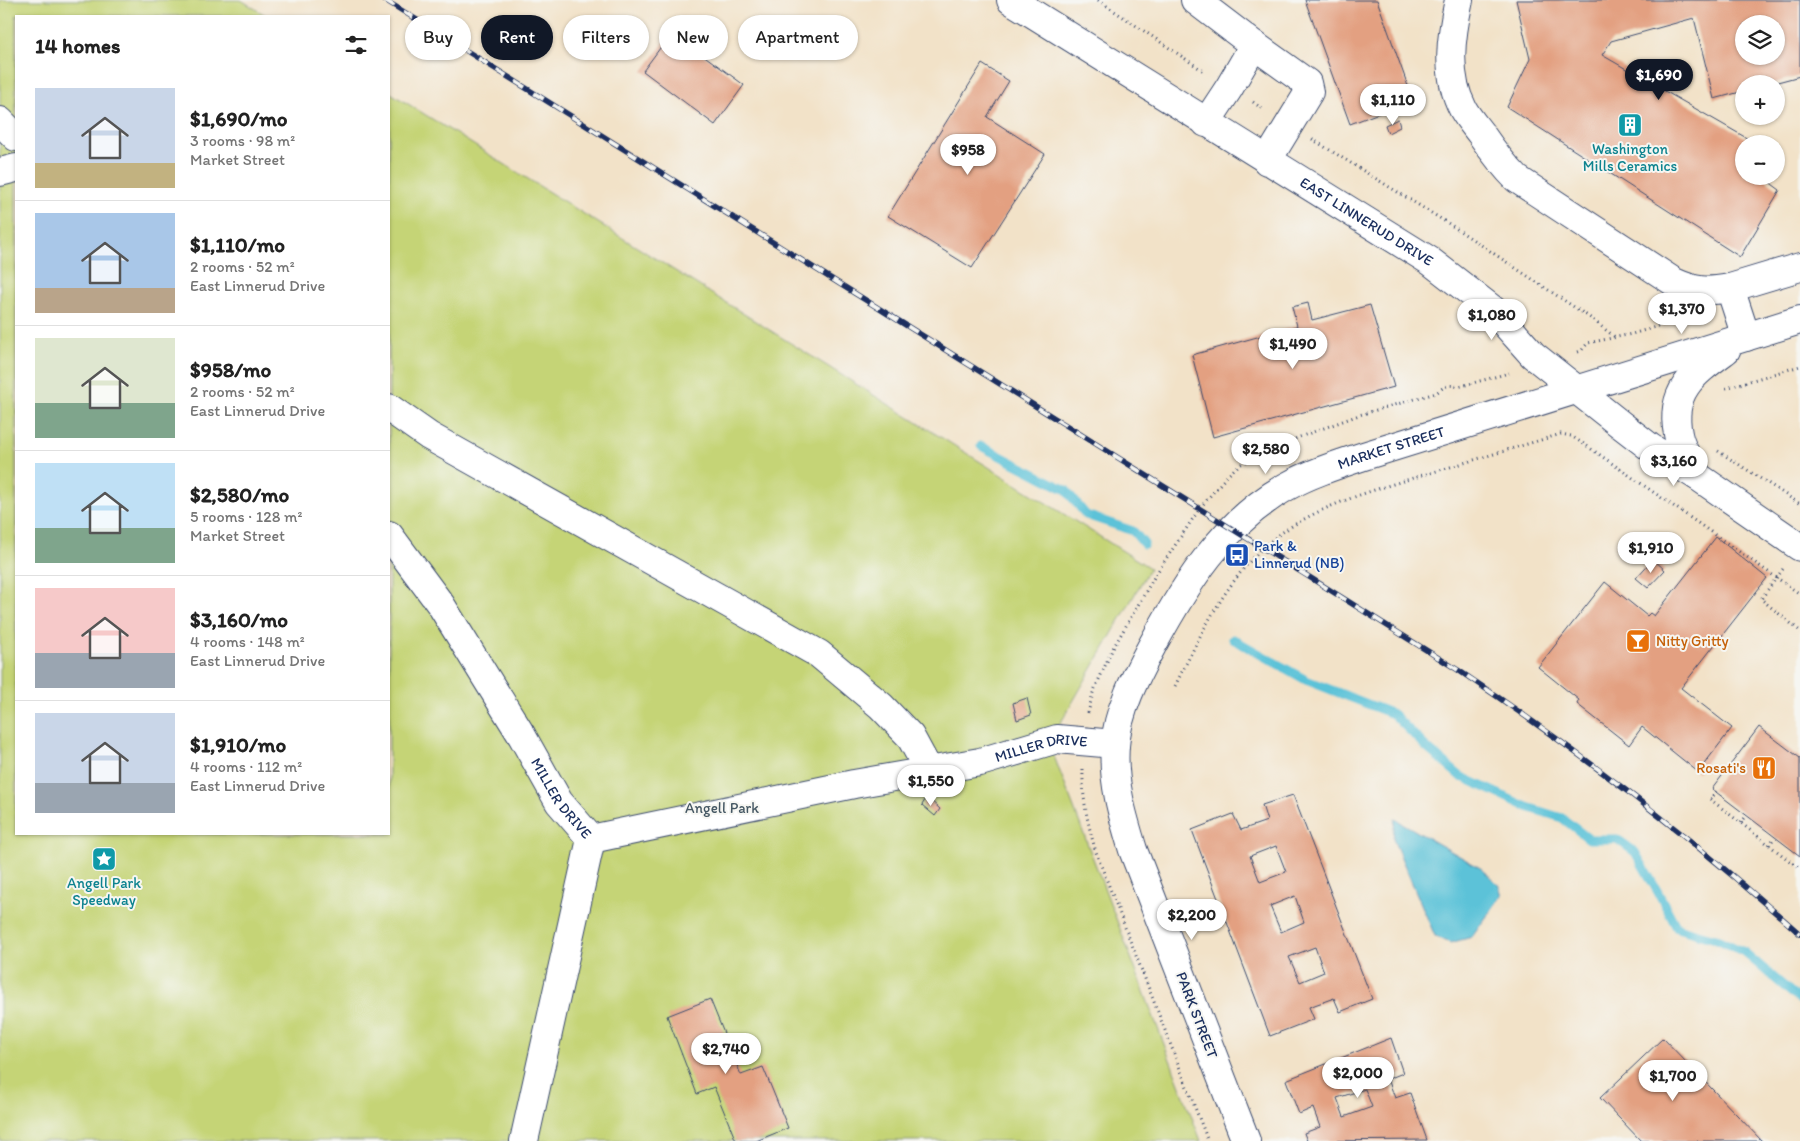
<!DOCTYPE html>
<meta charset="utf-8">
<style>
:root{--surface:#fff;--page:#f2f2f2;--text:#222;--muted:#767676;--line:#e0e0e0;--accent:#111827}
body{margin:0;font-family:Itim,sans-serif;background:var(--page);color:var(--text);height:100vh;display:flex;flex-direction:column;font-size:19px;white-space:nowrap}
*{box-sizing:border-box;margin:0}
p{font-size:16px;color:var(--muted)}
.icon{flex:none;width:28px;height:28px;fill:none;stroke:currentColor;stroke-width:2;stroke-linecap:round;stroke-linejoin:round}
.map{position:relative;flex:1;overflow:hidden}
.details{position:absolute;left:15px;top:15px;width:375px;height:820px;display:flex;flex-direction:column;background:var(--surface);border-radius:0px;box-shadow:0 1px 4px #0004}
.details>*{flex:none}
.banner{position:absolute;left:405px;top:15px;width:475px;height:45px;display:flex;gap:10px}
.buttons{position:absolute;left:1735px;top:15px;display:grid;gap:10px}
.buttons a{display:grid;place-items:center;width:50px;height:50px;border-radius:50%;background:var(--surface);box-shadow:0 1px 4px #0004;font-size:25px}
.price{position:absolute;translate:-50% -42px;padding:0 11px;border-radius:18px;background:#fff;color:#222;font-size:16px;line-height:32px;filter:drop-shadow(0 1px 2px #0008)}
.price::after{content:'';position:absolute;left:50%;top:30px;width:15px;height:11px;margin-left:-8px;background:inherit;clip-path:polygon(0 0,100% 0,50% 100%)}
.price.active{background:var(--accent);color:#fff}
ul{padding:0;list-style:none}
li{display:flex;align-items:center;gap:15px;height:125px;padding:0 20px}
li+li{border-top:1px solid var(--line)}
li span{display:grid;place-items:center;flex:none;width:140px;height:100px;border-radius:0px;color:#555}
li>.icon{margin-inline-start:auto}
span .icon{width:60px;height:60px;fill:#fffc;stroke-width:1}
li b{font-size:21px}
h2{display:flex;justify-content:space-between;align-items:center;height:60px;padding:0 20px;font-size:21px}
.pill{padding:0 18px;border-radius:22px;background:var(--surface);box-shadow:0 1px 4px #0004;font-size:18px;line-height:45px}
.pill.active{background:var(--accent);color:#fff}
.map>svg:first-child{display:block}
.green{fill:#c5d476;stroke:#70826a}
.water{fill:#5bc2d8;stroke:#3b789b}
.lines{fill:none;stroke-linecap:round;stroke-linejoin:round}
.stream{stroke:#5bc2d8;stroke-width:9}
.building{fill:#e3a081;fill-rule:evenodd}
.minor-casing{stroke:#3b4a6e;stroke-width:30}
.path{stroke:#3b4a6e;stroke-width:3;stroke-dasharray:1 4;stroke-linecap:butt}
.minor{stroke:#fff;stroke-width:28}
.rail-casing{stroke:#1b2f5e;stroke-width:5.5}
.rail{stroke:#f6f6f2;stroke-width:4;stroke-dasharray:11;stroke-linecap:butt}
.labels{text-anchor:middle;stroke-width:4;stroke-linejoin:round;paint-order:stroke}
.culture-label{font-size:15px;fill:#0d838f;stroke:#f6f6f2}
.street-label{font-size:15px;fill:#1b2f5e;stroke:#f6f6f2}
.transit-label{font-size:15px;fill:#164399;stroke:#f6f6f2;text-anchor:start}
.food-label{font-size:15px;fill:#c56008;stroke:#f6f6f2;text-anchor:start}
.park-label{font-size:15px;fill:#465864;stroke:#f6f6f2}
</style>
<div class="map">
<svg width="1800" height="1141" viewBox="0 0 1800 1141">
<rect width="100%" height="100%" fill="#f6f6f2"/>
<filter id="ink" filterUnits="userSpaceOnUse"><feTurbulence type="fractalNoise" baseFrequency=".02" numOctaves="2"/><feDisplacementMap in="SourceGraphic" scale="10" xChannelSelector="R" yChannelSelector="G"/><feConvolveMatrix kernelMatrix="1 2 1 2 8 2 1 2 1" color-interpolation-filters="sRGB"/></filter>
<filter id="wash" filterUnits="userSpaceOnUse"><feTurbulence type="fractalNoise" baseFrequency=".0096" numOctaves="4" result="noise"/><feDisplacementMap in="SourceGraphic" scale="20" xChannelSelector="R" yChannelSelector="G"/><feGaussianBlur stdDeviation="1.12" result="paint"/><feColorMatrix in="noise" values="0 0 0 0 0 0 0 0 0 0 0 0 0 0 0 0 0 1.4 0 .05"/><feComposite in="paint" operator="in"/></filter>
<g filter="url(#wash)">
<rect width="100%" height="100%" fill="#f2e2c8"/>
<path class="green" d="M0 0H241L267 16H16V834H389V92L1150 568 1049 743 1201 1141H0Z"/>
<path class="water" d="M1395 819 1482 869 1498 884 1502 895 1472 937 1450 943 1435 936 1393 839Z"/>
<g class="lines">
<path class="stream" d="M981 446 1066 490 1086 515 1133 531 1144 544
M1233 639 1306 680 1393 714 1427 748 1460 776 1527 807 1562 818 1589 839H1617L1635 852 1659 894 1677 928 1719 940 1744 952 1800 1000"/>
</g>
<g id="blocks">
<path class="building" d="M1305 0H1377L1413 100 1350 124Z
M1516 0H1800V76L1770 84H1744V91L1714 99 1694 18 1611 41 1602 55 1757 144H1744V176H1761L1780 190 1740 257 1507 107 1530 59ZM1744 24H1776V56H1744Z
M672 32 744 85 715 125 643 71Z
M982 64 1009 81 987 117 1045 154 972 268 888 216Z
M1398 119 1400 127 1388 133 1385 125Z
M1308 303 1312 320 1370 305 1394 387 1213 437 1192 355 1297 326 1292 307Z
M1716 537 1767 578 1681 688 1732 728 1698 772 1642 727 1629 745 1577 704 1579 700 1538 667 1605 582 1647 616 1650 613 1654 616Z
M1653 559 1665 570 1648 588 1636 578Z
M1027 698 1031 715 1017 720 1013 703Z
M1759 727 1800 758V856L1712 789Z
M1293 795 1372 999 1340 1012 1334 998 1309 1007 1314 1019 1270 1036 1192 830 1233 814 1241 830 1267 821 1262 805ZM1276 846 1286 872 1260 882 1250 856ZM1295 896 1304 922 1281 932 1270 906ZM1315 947 1324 972 1300 982 1289 957Z
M927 797 940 809 935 816 922 805Z
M710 999 741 1075 763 1067 788 1128 756 1141H736L714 1087 697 1094 667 1016Z
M1391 1038 1403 1073 1388 1079 1395 1098 1410 1093 1427 1140 1307 1141 1304 1133 1320 1127 1313 1108 1299 1114 1286 1080ZM1365 1089 1372 1107 1344 1117 1337 1098Z
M1663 1038 1762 1141H1641L1600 1098Z"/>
</g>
</g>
<g filter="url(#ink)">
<use href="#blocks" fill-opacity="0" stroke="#3b4a6e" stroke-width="1"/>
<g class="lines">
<defs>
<g id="minor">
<path id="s1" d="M1011 0 1430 261 1492 309 1533 355 1620 424 1651 448 1697 476 1800 547"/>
<path d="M1195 0 1254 45 1307 83 1309 92 1267 161"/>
<path d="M1459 0C1451 36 1445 75 1463 109 1468 118 1475 126 1481 134 1492 150 1503 165 1517 179L1674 282C1696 292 1706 292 1730 288L1746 337"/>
<path d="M0 121 16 137"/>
<path d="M1206 123 1229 88 1254 45"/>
<path d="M0 172 16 168"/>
<path d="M1730 288 1800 267"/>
<path d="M389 408 429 436 819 654 881 706 910 736 929 771"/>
<path d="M1697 476C1691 463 1680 448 1678 434 1669 390 1695 373 1726 350"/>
<path id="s2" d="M389 535 441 605 522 736 559 802 591 839"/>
<path id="s3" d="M591 839 854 784 980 762 1057 739 1115 744"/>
<path d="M524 1141 591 839"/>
<path id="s4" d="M1246 1141 1133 850C1123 817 1112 781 1115 746 1117 711 1137 674 1153 644 1186 583 1224 522 1286 487 1311 473 1340 464 1367 455L1800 320"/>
</g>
</defs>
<use href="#minor" class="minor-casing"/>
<path class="path" d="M1098 0 1205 72
M1253 102 1264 110
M1312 139 1454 227 1589 317 1615 337
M1578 352 1581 351 1588 343 1632 334 1686 318
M1726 388 1800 366
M1718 451 1800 504
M1783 569 1761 599 1800 631
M1175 686C1199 638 1223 586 1262 549 1303 509 1376 489 1430 473 1474 460 1517 447 1561 434L1571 436 1587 446 1800 594
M1088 713 1093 693 1112 650 1156 574 1200 508 1226 477 1239 465 1297 438 1359 415 1436 393C1444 387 1448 383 1458 387L1509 373
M1083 769C1082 799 1088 826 1097 855L1208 1141
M1716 791 1710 799 1800 869
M1741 823 1747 815
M1769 845 1775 837"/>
<use href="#minor" class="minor"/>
<defs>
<path id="rail" d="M385 0 1458 670C1578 750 1692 838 1800 934"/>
</defs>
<use href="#rail" class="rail-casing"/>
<use href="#rail" class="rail"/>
</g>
</g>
<defs>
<symbol id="building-square" viewBox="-11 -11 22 22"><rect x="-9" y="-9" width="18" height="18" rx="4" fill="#0f9aa8" stroke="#f6f6f2"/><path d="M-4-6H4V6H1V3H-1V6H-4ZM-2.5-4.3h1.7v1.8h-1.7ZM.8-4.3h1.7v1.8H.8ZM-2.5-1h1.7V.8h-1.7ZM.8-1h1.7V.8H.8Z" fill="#fff"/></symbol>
<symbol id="bus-square" viewBox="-11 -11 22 22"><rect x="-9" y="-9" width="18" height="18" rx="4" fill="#1a4fb4" stroke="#f6f6f2"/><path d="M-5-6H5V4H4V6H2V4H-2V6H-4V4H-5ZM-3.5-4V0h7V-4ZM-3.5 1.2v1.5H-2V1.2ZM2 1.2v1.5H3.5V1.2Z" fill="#fff"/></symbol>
<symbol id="bar-square" viewBox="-11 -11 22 22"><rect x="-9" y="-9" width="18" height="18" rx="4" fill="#e8710a" stroke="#f6f6f2"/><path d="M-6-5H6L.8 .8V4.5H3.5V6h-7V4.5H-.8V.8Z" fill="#fff"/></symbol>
<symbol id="restaurant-square" viewBox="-11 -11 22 22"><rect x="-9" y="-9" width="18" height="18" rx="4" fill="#e8710a" stroke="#f6f6f2"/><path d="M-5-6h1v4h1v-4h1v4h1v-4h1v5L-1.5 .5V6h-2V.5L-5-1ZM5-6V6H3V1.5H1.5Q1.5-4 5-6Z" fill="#fff"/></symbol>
<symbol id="sight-square" viewBox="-11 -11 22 22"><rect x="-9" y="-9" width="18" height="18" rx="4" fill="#0f9aa8" stroke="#f6f6f2"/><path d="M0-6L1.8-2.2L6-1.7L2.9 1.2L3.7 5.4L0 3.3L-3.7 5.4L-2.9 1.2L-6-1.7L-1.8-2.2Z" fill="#fff"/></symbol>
</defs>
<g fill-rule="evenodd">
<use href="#building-square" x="1616" y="111" width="28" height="28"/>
<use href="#bus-square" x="1223" y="541" width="28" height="28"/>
<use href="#bar-square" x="1624" y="627" width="28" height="28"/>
<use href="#restaurant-square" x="1750" y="754" width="28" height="28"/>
<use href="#sight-square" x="90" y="845" width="28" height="28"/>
</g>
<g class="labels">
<g class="culture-label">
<text x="1630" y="154">Washington<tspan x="1630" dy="17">Mills Ceramics</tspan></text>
<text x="104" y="888">Angell Park<tspan x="104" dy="17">Speedway</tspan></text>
</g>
<g class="street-label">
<text dy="5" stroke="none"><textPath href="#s1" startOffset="419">EAST LINNERUD DRIVE</textPath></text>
<text dy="5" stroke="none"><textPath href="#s4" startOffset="849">MARKET STREET</textPath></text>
<text dy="5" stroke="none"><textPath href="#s3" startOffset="460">MILLER DRIVE</textPath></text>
<text dy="5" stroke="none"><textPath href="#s2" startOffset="315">MILLER DRIVE</textPath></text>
<text transform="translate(1197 1015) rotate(69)" y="5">PARK STREET</text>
</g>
<g class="transit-label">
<text x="1254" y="551">Park &amp;<tspan x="1254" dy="17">Linnerud (NB)</tspan></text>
</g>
<g class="food-label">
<text x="1656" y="646">Nitty Gritty</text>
<text x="1746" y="773" text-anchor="end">Rosati's</text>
</g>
<g class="park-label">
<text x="722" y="813">Angell Park</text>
</g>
</g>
</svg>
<div class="buttons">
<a><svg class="icon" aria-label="layers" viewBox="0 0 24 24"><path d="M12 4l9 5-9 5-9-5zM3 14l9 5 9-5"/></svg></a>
<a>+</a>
<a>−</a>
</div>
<b class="price active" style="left:1659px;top:101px">$1,690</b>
<b class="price" style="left:1393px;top:126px">$1,110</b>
<b class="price" style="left:968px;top:176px">$958</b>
<b class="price" style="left:1682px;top:335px">$1,370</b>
<b class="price" style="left:1492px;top:341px">$1,080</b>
<b class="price" style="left:1293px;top:370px">$1,490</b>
<b class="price" style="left:1266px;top:475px">$2,580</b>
<b class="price" style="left:1674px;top:487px">$3,160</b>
<b class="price" style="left:1651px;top:574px">$1,910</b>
<b class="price" style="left:931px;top:807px">$1,550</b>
<b class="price" style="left:1192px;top:941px">$2,200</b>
<b class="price" style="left:726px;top:1075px">$2,740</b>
<b class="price" style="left:1358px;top:1099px">$2,000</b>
<b class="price" style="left:1673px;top:1102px">$1,700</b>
<div class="banner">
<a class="pill">Buy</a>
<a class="pill active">Rent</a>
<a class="pill">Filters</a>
<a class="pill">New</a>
<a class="pill">Apartment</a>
</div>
<section class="details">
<h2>14 homes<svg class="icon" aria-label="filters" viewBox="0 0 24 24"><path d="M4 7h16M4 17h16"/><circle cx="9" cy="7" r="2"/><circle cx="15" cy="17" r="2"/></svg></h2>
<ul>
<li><span style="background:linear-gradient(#c9d6e8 75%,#c2b280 0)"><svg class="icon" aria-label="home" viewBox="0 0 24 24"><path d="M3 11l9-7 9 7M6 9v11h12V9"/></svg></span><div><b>$1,690/mo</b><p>3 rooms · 98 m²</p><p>Market Street</p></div></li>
<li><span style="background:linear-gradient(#a9c7e8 75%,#b9a48a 0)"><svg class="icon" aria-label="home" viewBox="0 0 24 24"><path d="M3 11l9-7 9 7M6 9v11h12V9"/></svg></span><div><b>$1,110/mo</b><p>2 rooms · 52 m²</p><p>East Linnerud Drive</p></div></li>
<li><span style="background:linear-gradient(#dfe7d0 65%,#7fa58c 0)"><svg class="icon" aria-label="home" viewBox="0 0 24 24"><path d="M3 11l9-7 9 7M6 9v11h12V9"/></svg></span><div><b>$958/mo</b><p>2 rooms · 52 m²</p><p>East Linnerud Drive</p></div></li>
<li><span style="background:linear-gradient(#bfe0f5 65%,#7fa58c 0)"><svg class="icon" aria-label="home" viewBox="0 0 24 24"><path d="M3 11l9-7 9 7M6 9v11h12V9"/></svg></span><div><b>$2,580/mo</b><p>5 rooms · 128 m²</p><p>Market Street</p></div></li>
<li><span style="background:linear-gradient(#f6c9c9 65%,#9aa5b1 0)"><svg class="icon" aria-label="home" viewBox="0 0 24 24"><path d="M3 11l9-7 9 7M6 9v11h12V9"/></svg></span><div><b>$3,160/mo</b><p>4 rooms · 148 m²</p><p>East Linnerud Drive</p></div></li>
<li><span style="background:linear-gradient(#c9d6e8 70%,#9aa5b1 0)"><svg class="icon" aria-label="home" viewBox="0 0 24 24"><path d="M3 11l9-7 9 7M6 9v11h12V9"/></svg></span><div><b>$1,910/mo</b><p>4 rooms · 112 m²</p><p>East Linnerud Drive</p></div></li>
</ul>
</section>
</div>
